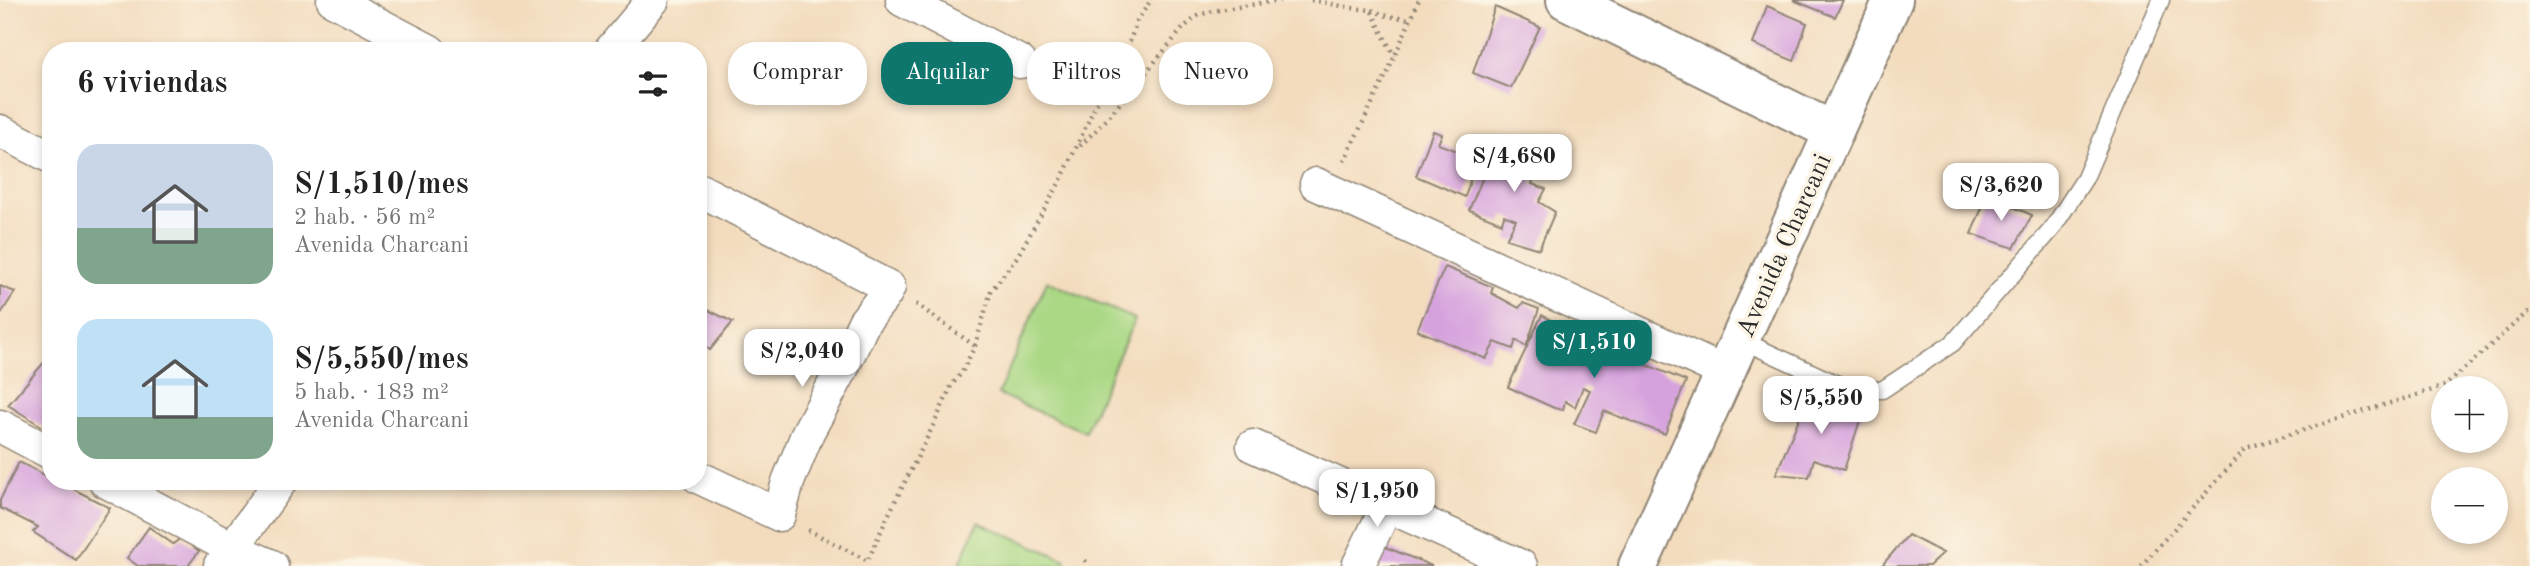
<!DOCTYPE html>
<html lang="es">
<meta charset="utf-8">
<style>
:root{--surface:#fff;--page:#f6f6f6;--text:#222;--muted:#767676;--accent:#0f766e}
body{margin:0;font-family:"Old Standard TT",serif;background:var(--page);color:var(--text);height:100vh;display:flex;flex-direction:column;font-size:26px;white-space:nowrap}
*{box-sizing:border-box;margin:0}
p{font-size:23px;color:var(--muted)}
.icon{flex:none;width:38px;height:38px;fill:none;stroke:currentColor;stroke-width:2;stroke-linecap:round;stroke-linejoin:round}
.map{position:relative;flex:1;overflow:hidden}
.details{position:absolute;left:42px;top:42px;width:665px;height:448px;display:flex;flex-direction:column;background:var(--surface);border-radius:28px;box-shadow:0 4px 10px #0003}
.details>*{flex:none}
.hud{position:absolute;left:728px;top:42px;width:665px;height:63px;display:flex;gap:14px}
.buttons{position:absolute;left:2431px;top:376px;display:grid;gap:14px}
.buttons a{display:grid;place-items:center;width:77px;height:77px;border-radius:50%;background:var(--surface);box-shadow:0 4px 10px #0003;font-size:35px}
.price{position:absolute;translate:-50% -60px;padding:0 16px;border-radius:14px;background:#fff;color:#222;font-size:23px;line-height:46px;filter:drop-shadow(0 2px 4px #0008)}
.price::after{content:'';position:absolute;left:50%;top:42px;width:21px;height:16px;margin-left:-10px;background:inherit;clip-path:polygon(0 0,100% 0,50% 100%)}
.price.on{background:var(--accent);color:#fff}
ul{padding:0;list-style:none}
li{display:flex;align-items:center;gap:21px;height:175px;padding:0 35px}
li span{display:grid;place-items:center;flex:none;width:196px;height:140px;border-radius:21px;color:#555}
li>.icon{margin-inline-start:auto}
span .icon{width:84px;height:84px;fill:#fffc;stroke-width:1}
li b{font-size:30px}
h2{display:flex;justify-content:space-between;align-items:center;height:84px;padding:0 35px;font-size:30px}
.pill{padding:0 24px;border-radius:28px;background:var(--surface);box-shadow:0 4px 10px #0003;font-size:24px;line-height:63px}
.pill.on{background:var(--accent);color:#fff}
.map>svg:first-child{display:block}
.pitch{fill:#aad885;stroke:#6a8258;stroke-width:2}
.building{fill:#d6a2de}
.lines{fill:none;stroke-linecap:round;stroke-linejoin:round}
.lane-casing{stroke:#8f8474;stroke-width:19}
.street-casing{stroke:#8f8474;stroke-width:35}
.secondary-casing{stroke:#8f8474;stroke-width:42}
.path{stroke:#8f8474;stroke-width:4.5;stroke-dasharray:2 5;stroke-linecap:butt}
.lane{stroke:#fff;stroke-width:16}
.street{stroke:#fff;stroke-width:32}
.secondary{stroke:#fff;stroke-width:38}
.labels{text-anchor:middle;stroke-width:7;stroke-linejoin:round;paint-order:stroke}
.street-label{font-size:26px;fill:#2b2b2b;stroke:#fcf5e5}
</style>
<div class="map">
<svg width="2530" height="566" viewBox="0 0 2530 566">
<rect width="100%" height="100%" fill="#fcf5e5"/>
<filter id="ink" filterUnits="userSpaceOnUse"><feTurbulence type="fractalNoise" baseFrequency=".0143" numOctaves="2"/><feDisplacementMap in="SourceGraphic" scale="14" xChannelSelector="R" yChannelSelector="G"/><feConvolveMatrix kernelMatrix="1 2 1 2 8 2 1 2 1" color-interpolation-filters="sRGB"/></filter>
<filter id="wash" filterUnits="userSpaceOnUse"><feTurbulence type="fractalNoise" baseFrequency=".00686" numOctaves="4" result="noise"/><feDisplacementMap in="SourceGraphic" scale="28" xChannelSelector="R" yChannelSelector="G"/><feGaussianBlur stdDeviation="1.57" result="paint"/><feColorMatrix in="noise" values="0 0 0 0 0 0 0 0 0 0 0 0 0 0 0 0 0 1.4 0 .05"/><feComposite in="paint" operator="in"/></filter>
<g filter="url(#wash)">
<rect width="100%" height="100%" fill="#f3dcbe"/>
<path class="pitch" d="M1047 281 1135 319 1085 432 998 394Z
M978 522 1066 560 1063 566H959Z"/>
<g id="blocks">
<path class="building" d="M1793 0H1843L1835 17Z
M1767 6 1807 23 1794 61 1753 44Z
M1495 7 1540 27 1511 88 1473 73Z
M1433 131 1442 134 1438 144 1477 158 1465 197 1416 176Z
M1500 137 1539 155 1532 184 1546 189 1539 202 1555 212 1539 249 1506 239 1516 220 1504 215 1502 223 1469 210Z
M1987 196 2032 215 2014 248 1971 234Z
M1445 267 1493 287 1491 293 1519 308 1523 303 1539 309 1526 347 1516 340 1513 349 1495 342 1486 359 1417 330Z
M0 286 15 292 0 315Z
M698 305 733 322 710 350 698 340Z
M1542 315 1586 340 1686 381 1665 434 1604 411 1596 432 1574 424 1590 390 1583 387 1575 407 1565 401 1563 410 1554 408 1508 387Z
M51 354V432L8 405Z
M1810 392 1864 408 1844 470 1814 459 1809 477 1776 474Z
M19 462 51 478V481H58L110 508 76 560 33 532 38 527 0 508V500Z
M149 527 173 544 181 538 199 551 188 566H138L127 558Z
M1908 535 1943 553 1929 566H1886L1883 564Z
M1383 546 1432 566H1374Z"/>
</g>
</g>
<g filter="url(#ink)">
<use href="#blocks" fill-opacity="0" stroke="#8f8474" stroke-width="2"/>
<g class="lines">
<defs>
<path id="lane" d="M1741 340 1846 388 1882 390 1953 343 2052 229 2085 178 2161 0"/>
<path id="street" d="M333 0 430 51
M902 0 1020 62
M610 51 653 0
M0 131 51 157
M1316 184 1726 373
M698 189 889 287 885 295 864 322 841 371 808 432 788 482 779 515 698 477
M0 426 51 453
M1253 446 1521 566
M105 481 233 549 272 566
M220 565 281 481
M1358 566 1387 506"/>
<path id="secondary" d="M1566 0 1833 131
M1638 566 1893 0"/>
</defs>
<use href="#lane" class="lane-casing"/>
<use href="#street" class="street-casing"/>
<use href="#secondary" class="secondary-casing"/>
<path class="path" d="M1311 0 1352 8 1371 10 1394 56
M1372 10 1387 16 1409 19
M1080 146 1105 121 1184 27 1199 15 1213 11 1281 0
M1344 161 1389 69 1419 0
M916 304 975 346
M808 530 868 561C892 501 926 446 951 386L962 372 975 346 991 291 1017 257 1061 180 1095 107 1129 43 1137 21 1151 0
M1085 560 1088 566
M2141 566 2246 448 2445 386 2530 310"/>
<use href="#lane" class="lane"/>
<use href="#street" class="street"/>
<use href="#secondary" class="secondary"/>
</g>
</g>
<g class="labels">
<g class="street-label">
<text transform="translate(1783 245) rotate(-66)" y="9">Avenida Charcani</text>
</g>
</g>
</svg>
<div class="buttons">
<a>+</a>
<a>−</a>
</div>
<b class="price" style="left:1514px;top:194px">S/4,680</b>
<b class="price" style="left:2001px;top:223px">S/3,620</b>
<b class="price on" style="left:1594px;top:380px">S/1,510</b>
<b class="price" style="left:802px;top:389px">S/2,040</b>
<b class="price" style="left:1821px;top:436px">S/5,550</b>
<b class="price" style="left:1377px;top:529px">S/1,950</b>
<div class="hud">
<a class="pill">Comprar</a>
<a class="pill on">Alquilar</a>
<a class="pill">Filtros</a>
<a class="pill">Nuevo</a>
</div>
<section class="details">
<h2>6 viviendas<svg class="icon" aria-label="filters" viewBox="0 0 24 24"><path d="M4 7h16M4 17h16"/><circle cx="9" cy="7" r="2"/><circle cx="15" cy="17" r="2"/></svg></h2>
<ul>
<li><span style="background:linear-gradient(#c9d6e8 60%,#7fa58c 0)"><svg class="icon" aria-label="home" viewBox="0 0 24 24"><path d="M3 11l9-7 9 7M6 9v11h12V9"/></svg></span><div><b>S/1,510/mes</b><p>2 hab. · 56 m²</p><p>Avenida Charcani</p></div></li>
<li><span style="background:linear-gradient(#bfe0f5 70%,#7fa58c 0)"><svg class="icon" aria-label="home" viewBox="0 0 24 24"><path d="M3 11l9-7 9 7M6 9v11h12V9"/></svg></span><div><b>S/5,550/mes</b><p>5 hab. · 183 m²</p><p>Avenida Charcani</p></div></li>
</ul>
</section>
</div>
